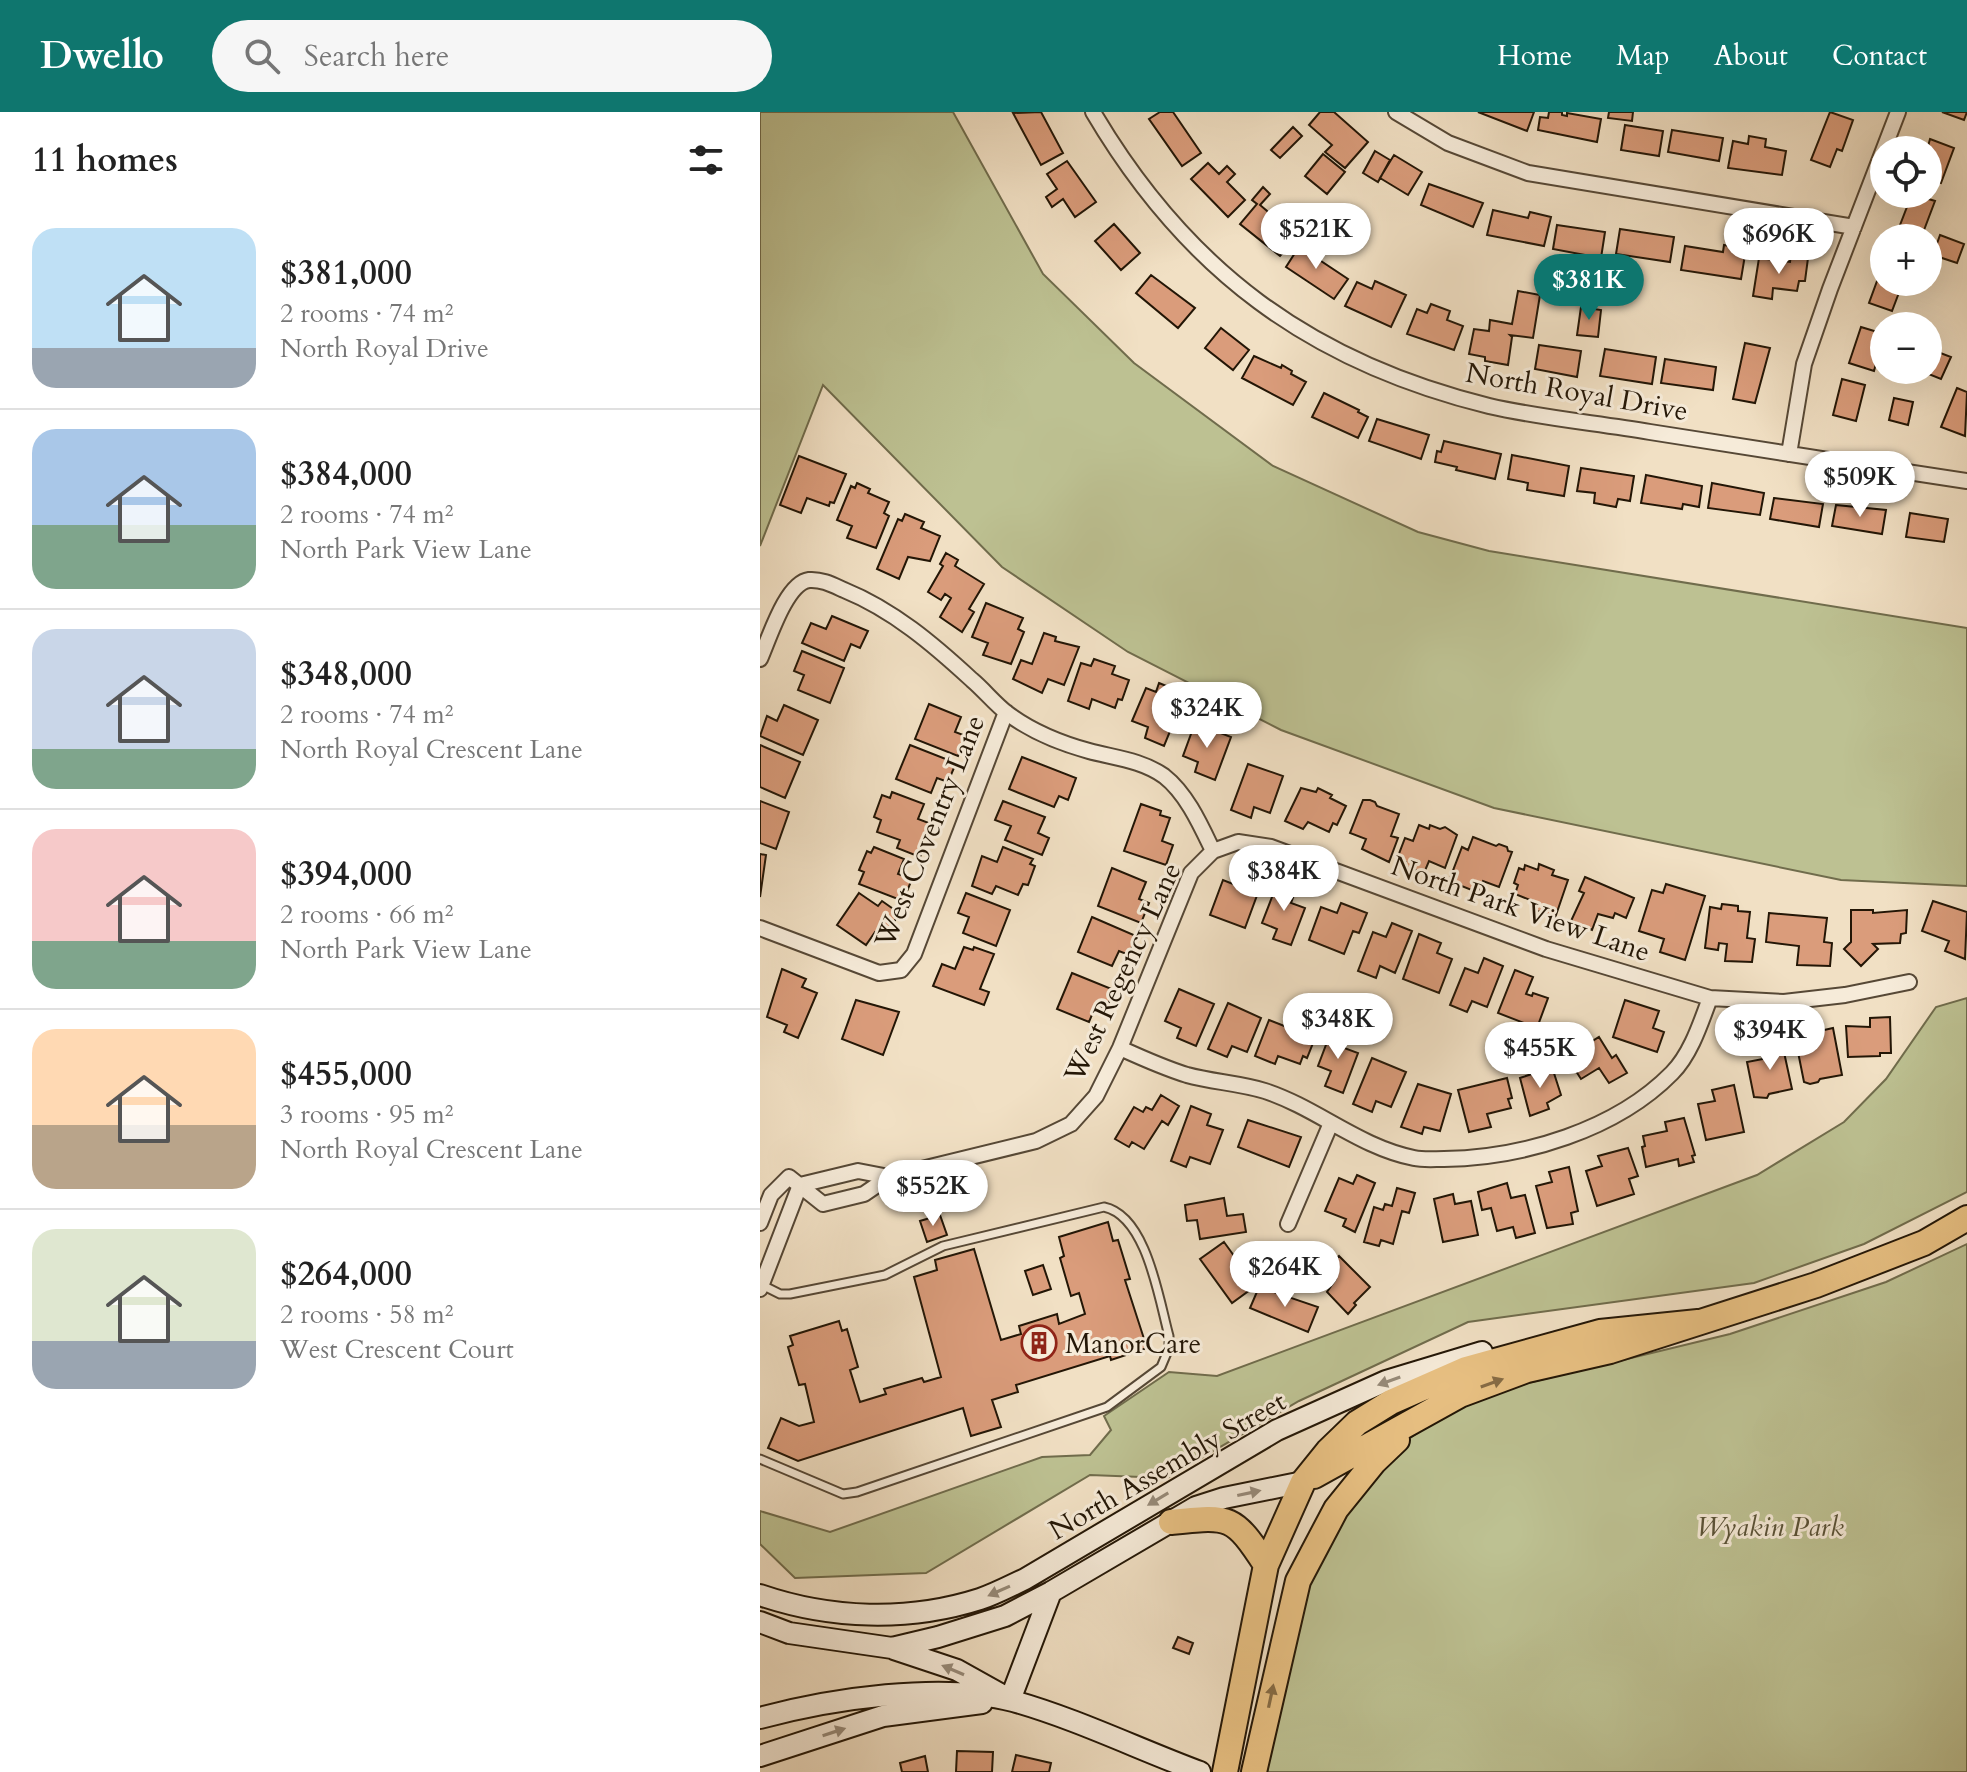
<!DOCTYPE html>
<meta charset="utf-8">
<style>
:root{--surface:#fff;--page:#f6f6f6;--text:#222;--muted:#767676;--line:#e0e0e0;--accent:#0f766e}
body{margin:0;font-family:Cardo,serif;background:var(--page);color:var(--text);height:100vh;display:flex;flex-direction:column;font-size:30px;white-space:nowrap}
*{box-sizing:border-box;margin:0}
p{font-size:26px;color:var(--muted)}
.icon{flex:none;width:44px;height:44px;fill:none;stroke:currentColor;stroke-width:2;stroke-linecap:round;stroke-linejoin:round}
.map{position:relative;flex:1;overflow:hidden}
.side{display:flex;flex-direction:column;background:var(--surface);width:760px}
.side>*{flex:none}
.fabs{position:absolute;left:1110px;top:24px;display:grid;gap:16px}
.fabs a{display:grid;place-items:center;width:72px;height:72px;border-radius:50%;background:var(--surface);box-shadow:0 8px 32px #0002;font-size:40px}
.price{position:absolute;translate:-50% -68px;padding:0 18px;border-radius:28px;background:#fff;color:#222;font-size:26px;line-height:52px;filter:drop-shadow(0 2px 4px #0008)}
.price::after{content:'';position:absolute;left:50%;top:48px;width:24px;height:18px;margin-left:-12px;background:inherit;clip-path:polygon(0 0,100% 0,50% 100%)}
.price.current{background:var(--accent);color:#fff}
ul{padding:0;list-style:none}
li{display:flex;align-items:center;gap:24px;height:200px;padding:0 32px}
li+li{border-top:2px solid var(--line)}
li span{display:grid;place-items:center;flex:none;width:224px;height:160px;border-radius:24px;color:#555}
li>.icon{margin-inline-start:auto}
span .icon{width:96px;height:96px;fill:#fffc;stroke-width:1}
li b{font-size:34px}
h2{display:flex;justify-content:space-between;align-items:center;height:96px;padding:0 32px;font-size:34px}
header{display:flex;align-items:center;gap:48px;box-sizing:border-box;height:112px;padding:0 40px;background:var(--accent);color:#fff}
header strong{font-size:38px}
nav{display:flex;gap:44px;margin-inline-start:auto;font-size:28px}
.search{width:560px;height:72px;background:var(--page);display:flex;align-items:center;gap:20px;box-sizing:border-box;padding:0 28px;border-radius:44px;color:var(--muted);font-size:30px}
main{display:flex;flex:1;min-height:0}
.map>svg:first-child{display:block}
.green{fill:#bdc192;stroke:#706c4c;stroke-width:2}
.building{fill:#da9c7b;stroke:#231606;stroke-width:2}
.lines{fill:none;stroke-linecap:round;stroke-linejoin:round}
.lane-casing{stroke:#564836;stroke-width:11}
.street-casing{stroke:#564836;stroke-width:18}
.secondary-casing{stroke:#231606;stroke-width:24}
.primary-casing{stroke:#231606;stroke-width:28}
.lane{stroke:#f6ebd9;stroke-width:7}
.street{stroke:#f6ebd9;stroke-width:14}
.secondary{stroke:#f6ebd9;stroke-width:20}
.primary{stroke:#e8c082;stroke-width:24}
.oneway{fill:#978b7a}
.oneway2{fill:#866b44}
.labels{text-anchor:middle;stroke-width:6;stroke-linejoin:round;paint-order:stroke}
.street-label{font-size:28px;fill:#231606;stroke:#f6ebd9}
.poi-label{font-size:28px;fill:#231606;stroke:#f6ebd9;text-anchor:start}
.park-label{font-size:28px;font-style:italic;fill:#595237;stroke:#f6ebd9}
</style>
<header>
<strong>Dwello</strong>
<div class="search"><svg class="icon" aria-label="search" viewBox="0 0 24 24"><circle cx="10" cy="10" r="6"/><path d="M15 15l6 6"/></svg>Search here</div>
<nav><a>Home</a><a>Map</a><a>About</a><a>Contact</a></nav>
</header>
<main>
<section class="side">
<h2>11 homes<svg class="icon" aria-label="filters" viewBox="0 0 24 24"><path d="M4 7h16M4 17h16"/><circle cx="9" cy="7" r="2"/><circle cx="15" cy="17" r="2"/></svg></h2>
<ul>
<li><span style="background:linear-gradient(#bfe0f5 75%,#9aa5b1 0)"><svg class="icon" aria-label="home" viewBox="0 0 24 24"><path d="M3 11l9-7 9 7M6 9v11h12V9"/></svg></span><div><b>$381,000</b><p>2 rooms · 74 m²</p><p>North Royal Drive</p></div></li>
<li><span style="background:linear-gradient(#a9c7e8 60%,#7fa58c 0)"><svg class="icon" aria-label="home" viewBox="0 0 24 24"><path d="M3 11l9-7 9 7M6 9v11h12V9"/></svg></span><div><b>$384,000</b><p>2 rooms · 74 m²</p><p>North Park View Lane</p></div></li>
<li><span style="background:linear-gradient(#c9d6e8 75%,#7fa58c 0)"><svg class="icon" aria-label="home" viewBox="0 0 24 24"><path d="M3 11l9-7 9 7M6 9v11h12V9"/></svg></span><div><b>$348,000</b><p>2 rooms · 74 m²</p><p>North Royal Crescent Lane</p></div></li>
<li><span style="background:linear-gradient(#f6c9c9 70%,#7fa58c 0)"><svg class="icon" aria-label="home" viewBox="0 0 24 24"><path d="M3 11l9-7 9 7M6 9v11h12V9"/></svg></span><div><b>$394,000</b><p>2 rooms · 66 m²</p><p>North Park View Lane</p></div></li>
<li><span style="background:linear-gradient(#ffd9b3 60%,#b9a48a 0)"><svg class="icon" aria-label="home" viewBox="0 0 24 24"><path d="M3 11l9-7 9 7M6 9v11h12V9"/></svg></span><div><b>$455,000</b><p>3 rooms · 95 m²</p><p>North Royal Crescent Lane</p></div></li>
<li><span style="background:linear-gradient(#dfe7d0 70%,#9aa5b1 0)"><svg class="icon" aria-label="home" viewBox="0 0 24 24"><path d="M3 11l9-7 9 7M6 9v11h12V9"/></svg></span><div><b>$264,000</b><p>2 rooms · 58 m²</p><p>West Crescent Court</p></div></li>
</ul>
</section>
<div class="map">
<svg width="1207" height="1660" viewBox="0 0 1207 1660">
<rect width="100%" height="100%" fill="#f1e0c4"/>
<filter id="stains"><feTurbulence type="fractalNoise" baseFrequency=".0025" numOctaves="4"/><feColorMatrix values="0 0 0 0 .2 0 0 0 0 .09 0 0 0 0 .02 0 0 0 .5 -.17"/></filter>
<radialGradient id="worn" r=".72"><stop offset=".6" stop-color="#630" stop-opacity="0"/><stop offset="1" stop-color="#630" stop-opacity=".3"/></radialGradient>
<path class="green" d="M0 0H193L283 162 374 251 513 354 658 420 729 439 1207 516V774L1081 768 734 696 521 618 368 540 242 455 63 273 0 434Z
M1207 886V1080L1104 1132 994 1171 708 1210 539 1289 407 1366 330 1363 166 1461 35 1466 0 1432V1399L70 1420 282 1345 330 1343 351 1318 344 1304 409 1260 457 1264 997 1063 1084 1010 1126 967 1176 895Z
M1207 1132V1660H508L506 1653 536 1501 564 1427 638 1334 689 1300 760 1273 970 1222 1126 1170Z"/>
<path class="building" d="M281 0 303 41 281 53 253 1Z
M400 0H413L441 41 422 54 389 7Z
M560 0H574L608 30 585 56 565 40 572 33 549 13Z
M718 0H774L767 19Z
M789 0H802V3L807 4V1L841 7 837 30 778 18 780 5 788 6Z
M849 0H873L872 9 848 6Z
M1070 0 1093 8 1082 39 1077 37 1070 55 1051 48Z
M1182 0H1207L1204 8Z
M865 13 903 19 899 44 861 38Z
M533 15 542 24 520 46 511 38Z
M912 18 963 26 959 49 908 40Z
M989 24 1006 27 1005 35 1026 39 1022 63 968 56 973 29 988 32Z
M1170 27 1194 36 1181 71 1168 67 1167 38Z
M615 39 630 48 618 70 603 61Z
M563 42 585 60 567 82 545 64Z
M634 43 662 60 648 83 620 66Z
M307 49 336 90 315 105 303 87 292 95 286 85 297 77 287 62Z
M448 51 459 62 467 54 475 62 467 70 485 88 468 105 431 67Z
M669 72 723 91 713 115 661 93Z
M503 75 510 82 500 93 513 104 522 94 531 101 521 112 537 125 520 144 480 112 497 92 492 88Z
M1152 82 1175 89 1161 126H1135Z
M733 98 768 106 770 100 791 105 784 134 727 123Z
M354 112 380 141 361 158 335 129Z
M797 113 845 120 841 146 793 137Z
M860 117 914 125 910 150 856 142Z
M1180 123 1204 132 1197 151 1173 143Z
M542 130 558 141 555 145 588 167 574 187 526 155Z
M964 133 986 137 981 167 921 158 925 134 963 140Z
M1031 143 1048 146 1045 169H1039L1037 179 1013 176 1012 187 993 184 999 146 1030 150Z
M1124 150V170H1143L1132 199 1109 191Z
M391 163 435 196 418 216 376 181Z
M615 169 646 183 631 215 585 194 597 170 612 177Z
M758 179 780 183 773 226 750 223 752 225 748 253 725 249V245L709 242 714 217 729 219 730 208 752 212Z
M671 192 690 199 687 208 703 214 694 238 647 222 657 197 667 201Z
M821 195 841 198 838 225 817 223Z
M1101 215 1124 222 1114 259 1089 251Z
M461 216 489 238 473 258 445 236Z
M985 231 1010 236 995 291 973 287Z
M779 233 821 239 817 265 775 257Z
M845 237 896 245 892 272 840 264Z
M1170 237 1191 245 1181 267 1161 259 1168 258Z
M494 244 521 256 522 253 532 259 531 262 546 270 533 293 482 266Z
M905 247 956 255 953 278 901 271Z
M1082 267 1105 273 1096 309 1073 303Z
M1197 276 1207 280 1205 324 1181 315Z
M564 281 599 298 598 300 608 305 598 326 552 305Z
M1134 286 1153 290 1148 313 1129 308Z
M617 307 669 323 661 347 609 329Z
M684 329 741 342 735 367 696 358 697 355 675 350 677 339 681 340Z
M752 343 809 354 804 384 767 378 768 371 748 367Z
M39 344 86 362 74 391 70 390 69 394 47 386 41 401 20 393Z
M821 356 874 364 870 389 858 387 856 395 834 391 835 381 817 379Z
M886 363 942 374 939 395 923 392 922 397 881 391Z
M97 371 110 377 108 381 129 390 124 401 129 404 116 436 87 426 92 414 77 408 91 374 95 376Z
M952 371 1004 381 1000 403 948 396Z
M1014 386 1063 392 1059 415 1010 407Z
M1076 393 1126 398 1122 422 1072 414Z
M1150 401 1188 407 1184 430 1146 425Z
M145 402 164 410 161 416 180 424 170 449 148 445 139 467 117 457 138 407 142 409Z
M186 441 198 448 195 454 224 472 209 497 214 500 202 520 180 505 191 486 185 482 181 488 168 480 183 454 180 452Z
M226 491 263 506 258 517 264 520 251 552 223 543 228 531 212 525Z
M72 504 108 519 100 536 91 532 84 549 42 531 51 511 66 517Z
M284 521 296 525 295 529 319 535 304 573 288 567 282 581 253 567 261 548 272 552Z
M42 539 84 556 70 591 38 578 44 563 34 559Z
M334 547 355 554 352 562 369 568 362 588 358 587 355 596 332 587 329 597 308 589 321 551 331 554Z
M399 571 421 580 418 588 422 590 404 634 385 626 388 615 372 609 386 576 396 580Z
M169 592 201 605 195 620 206 624 198 644 155 627Z
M24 593 58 608 43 643 0 624 7 604 17 609Z
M435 611 471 625 455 668 435 660 438 650 423 644Z
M0 633 40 650 25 686 0 675Z
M150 633 196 651 188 670 177 666 171 681 136 667Z
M262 645 316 666 308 688 299 684 294 695 249 677Z
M488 652 523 664 510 701 494 695 491 706 471 698Z
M541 676 556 680 558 676 572 683 570 686 586 694 577 713 573 711 569 720 548 710 543 717 525 709Z
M132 680 164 692 158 707 174 713 160 745 137 736 140 728 117 720 121 708 114 705 122 683 130 686Z
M603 688H610L615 690 617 694 639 702 631 724 638 726 629 750 602 737 606 727 590 721Z
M0 689 29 700 16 737 0 731Z
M243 689 285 705 278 721 289 726 282 743 245 728 251 714 235 708Z
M381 692 401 699 400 703 410 706 402 729 413 733 406 753 364 739Z
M659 713 669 717 670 713 680 717 685 715 697 723 685 756 669 749 664 761 645 754 646 750 637 747 645 726 653 729Z
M713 725 736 734 739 732 747 735 748 739 752 740 739 775 723 769 719 781 689 769 702 735 708 738Z
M114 735 144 747 138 762 152 767 143 789 99 772 104 760 99 758 107 739 111 741Z
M243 735 273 747 270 752 275 754 268 773 263 772 258 783 236 774 232 782 212 774 222 744 237 750Z
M0 742 6 743 0 785Z
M779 752 794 758 792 763 808 768 795 806 775 798 778 791 755 782 758 773 754 771 759 756 764 758 765 753 778 758Z
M352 756 386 770 379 787 389 791 381 811 338 794Z
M484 760 503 767 485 816 450 803 463 768 478 774Z
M825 765 874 786 866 806 855 801 853 806 838 802 832 818 811 809 824 781 819 779Z
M519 767 537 775 531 791 545 796 531 833 513 827 517 817 502 811Z
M906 772 945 784 925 848 900 840 904 827 879 819 892 778 903 781Z
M99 781 118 794 122 789 139 801 125 826 115 820 106 833 77 813Z
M206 781 250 798 236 834 203 821 209 805 198 801Z
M1173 789 1207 800 1205 847 1185 839 1189 829 1162 819Z
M581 791 607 801 599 821 593 819 584 842 549 828 561 795 577 801Z
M962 792 978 794V799L990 800 987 826 995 827 992 850 965 849 967 832 959 831 958 838 945 836 950 795 961 797Z
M1091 798H1113V801L1147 798 1146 821 1141 822 1140 831 1113 832 1118 837 1101 854 1084 837 1091 830Z
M1009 801 1067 806 1064 830 1072 831 1070 854 1037 853 1039 834 1006 830Z
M332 805 376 824 369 843 359 839 352 854 318 840Z
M632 811 652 819 635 861 620 854 616 866 598 859 613 820 626 825Z
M659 822 681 831 677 841 692 847 679 881 643 867Z
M204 835 213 838 214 835 234 842 220 877 229 880 224 893 173 874 182 852 195 857Z
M724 846 743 854 727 895 712 889 707 900 690 893 705 856 718 861Z
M22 857 46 867 42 875 57 881 38 926 24 920 27 913 7 905Z
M755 858 773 865 766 882 772 884 773 881 788 886 777 916 738 901Z
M312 861 354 878 346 897 336 893 329 910 297 897Z
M419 877 454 892 436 934 417 926 421 916 405 909Z
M96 888 139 900 123 943 82 927Z
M865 888 899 899 893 916 904 920 897 940 853 925Z
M468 891 501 906 487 940 472 934 467 945 448 937Z
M1130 905 1131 941H1120V944L1088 945 1086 914 1110 915V906Z
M509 908 555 926 547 946 543 944 540 952 518 944 515 952 495 944Z
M1073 916 1082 963 1060 967 1058 970 1050 972 1044 970 1037 935 1053 932 1051 921Z
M572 917 589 923 584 936 598 941 583 981 565 974 571 959 558 954Z
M839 925 852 946 856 943 867 961 849 971 839 956 821 967 807 945Z
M1022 931 1032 977 1009 982 1007 986 994 985 987 950 1003 947 1001 936Z
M612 946 646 960 631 995 616 989 612 1000 593 992Z
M792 955 801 983 787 991 789 997 770 1004 760 966Z
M747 966 752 986 748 987 751 996 727 1002 731 1015 709 1020 698 978Z
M658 972 691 982 680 1019 664 1015 662 1022 641 1015Z
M974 973 984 1020 946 1028 938 992 955 989 952 978Z
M401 983 419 994 408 1013 402 1009 384 1037 372 1030 369 1035 355 1027 374 995 383 1000 386 995 392 998Z
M431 994 451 1002 447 1013 463 1018 450 1052 430 1045 426 1055 411 1049Z
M924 1006 935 1043 932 1044 934 1050 919 1054 918 1047 886 1055 882 1035 885 1034 883 1024 907 1019 905 1010Z
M488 1008 541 1025 529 1055 478 1035Z
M868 1036 878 1064 869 1067 874 1082 837 1094 826 1059 842 1054 838 1044Z
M809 1055 818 1099 811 1101 813 1112 787 1116 776 1074 792 1070 789 1060Z
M597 1063 615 1071 595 1120 583 1114 586 1107 565 1099 579 1066 593 1072Z
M747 1071 751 1086 765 1083 775 1121 756 1126 753 1115 737 1119 731 1096 722 1098 718 1080Z
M637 1076 655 1081 649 1101 642 1099 633 1132 621 1128 619 1134 604 1130 614 1095 623 1098 625 1092 632 1094Z
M693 1082 695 1092 711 1089 718 1123 683 1130 674 1087Z
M464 1086 467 1104 483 1102 486 1120 440 1127 437 1108 427 1109 425 1093Z
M180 1103 187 1123 167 1130 160 1109Z
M348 1110 353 1129 358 1128 370 1167 365 1168 387 1236 351 1248 350 1244 256 1273 258 1280 232 1288 241 1315 211 1324 203 1296 38 1349 8 1336 21 1306 39 1314 54 1310 45 1272 39 1273 28 1235 33 1233 30 1224 79 1209 82 1219 87 1217 98 1255 90 1258 100 1290 126 1282 124 1277 162 1266 164 1270 181 1265 154 1165 177 1158 175 1148 214 1137 241 1228 261 1222 259 1214 297 1202 299 1212 325 1202 319 1181 311 1184 300 1146 304 1144 299 1125Z
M464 1130 477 1148 472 1152 477 1160 481 1157 494 1175 472 1191 440 1147Z
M579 1144 610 1175 594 1191 596 1193 588 1202 567 1180 576 1167 565 1157Z
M283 1153 291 1177 273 1183 265 1159Z
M499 1175 558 1195 548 1220 490 1196Z
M418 1525 433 1531 429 1542 413 1536Z
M197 1639 233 1640 232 1660H196Z
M256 1643 291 1651 289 1660H252Z
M165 1644 168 1660H142L140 1651Z"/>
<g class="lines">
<defs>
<path id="lane" d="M0 1347 83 1382 97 1380 347 1295 401 1255 409 1236V1224C399 1188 387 1104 344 1095L183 1134 125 1163 30 1182H20L2 1173"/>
<path id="street" d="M333 0C426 158 550 250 729 294 781 306 837 311 890 320 996 337 1101 353 1207 369
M636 0 688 31 768 61 1094 115
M1029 342 1044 252 1070 177 1138 0
M0 547C9 527 26 471 49 468 62 467 73 473 84 478 133 498 173 532 212 568 224 578 235 592 247 601 272 620 300 631 329 639 355 646 381 648 404 664 427 682 441 714 453 739L478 730 511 735 786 837 950 886 1024 890 1085 883 1149 870
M0 816 119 861 141 858 154 842 246 600
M360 936C382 946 404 956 427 963 452 970 479 971 505 979 557 996 599 1035 654 1046 663 1048 674 1047 684 1047 763 1046 856 1018 912 961 931 942 941 910 950 886
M40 1073 98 1059 129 1065
M0 1111 11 1083 29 1065 63 1092 104 1082 129 1065 276 1029 311 1012 336 984 360 936 431 761 453 739
M528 1112 571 1011
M0 1177 40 1073"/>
<path id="secondary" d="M0 1483C70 1507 148 1510 220 1487 235 1482 250 1474 265 1467L517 1318 626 1269 722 1240
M0 1510 29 1521 132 1536 178 1525 245 1504 291 1480 436 1395 464 1386 543 1370
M134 1537 197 1558 240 1582
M250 1588 291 1480
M0 1606C70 1587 182 1570 253 1589 317 1607 378 1637 440 1660
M0 1644 123 1604 222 1591"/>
<path id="primary" d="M554 1364 700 1283 767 1258 850 1239 1056 1173 1164 1131 1207 1106
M411 1410C469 1404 473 1402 506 1453
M465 1660 506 1453 543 1370 568 1339 597 1311 631 1290 706 1257 840 1220 938 1210
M494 1660 538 1469 576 1397 614 1350 637 1328"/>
</defs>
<use href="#lane" class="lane-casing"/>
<use href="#street" class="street-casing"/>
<use href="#secondary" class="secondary-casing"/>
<use href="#primary" class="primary-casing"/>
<use href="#lane" class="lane"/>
<use href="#street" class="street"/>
<use href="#secondary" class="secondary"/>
<use href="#primary" class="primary"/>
</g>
<defs><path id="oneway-solid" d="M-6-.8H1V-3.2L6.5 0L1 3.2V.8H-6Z" transform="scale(2)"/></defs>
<g class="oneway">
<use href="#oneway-solid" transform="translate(629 1269) rotate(160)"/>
<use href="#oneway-solid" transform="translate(489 1381) rotate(-12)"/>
<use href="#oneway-solid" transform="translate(398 1387) rotate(149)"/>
<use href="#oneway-solid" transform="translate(239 1479) rotate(156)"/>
<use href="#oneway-solid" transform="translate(193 1558) rotate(-157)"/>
<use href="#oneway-solid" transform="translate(74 1620) rotate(-18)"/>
</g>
<g class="oneway2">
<use href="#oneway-solid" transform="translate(732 1271) rotate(-20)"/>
<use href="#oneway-solid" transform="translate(511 1584) rotate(-78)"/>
</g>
<defs>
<symbol id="building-ring" viewBox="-11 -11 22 22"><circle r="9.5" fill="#f6ebd9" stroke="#8f2418" stroke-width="1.5"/><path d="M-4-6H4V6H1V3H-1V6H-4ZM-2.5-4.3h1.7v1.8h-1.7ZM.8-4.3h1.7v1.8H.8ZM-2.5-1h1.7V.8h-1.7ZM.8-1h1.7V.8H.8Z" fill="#8f2418"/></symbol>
</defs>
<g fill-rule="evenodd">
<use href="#building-ring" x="259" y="1211" width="40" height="40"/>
</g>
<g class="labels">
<g class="street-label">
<text transform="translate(817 279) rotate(10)" y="10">North Royal Drive</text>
<text transform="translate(169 719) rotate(-68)" y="10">West Coventry Lane</text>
<text transform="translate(761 796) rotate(19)" y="10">North Park View Lane</text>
<text transform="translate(362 860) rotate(-65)" y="10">West Regency Lane</text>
<text transform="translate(407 1353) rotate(-30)" y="10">North Assembly Street</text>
</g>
<g class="poi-label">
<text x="305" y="1241">ManorCare</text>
</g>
<g class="park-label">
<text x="1010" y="1424">Wyakin Park</text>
</g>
</g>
<rect width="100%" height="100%" filter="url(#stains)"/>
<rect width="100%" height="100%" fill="url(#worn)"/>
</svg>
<div class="fabs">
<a><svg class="icon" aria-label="locate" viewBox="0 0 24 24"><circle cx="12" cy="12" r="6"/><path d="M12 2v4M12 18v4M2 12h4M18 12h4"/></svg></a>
<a>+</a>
<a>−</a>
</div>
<b class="price" style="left:556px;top:159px">$521K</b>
<b class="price" style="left:1019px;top:164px">$696K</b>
<b class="price current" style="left:829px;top:210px">$381K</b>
<b class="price" style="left:1100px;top:407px">$509K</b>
<b class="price" style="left:447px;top:638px">$324K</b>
<b class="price" style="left:524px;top:801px">$384K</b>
<b class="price" style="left:578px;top:949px">$348K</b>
<b class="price" style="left:1010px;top:960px">$394K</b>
<b class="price" style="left:780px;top:978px">$455K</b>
<b class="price" style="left:173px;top:1116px">$552K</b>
<b class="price" style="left:525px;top:1197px">$264K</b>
</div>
</main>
